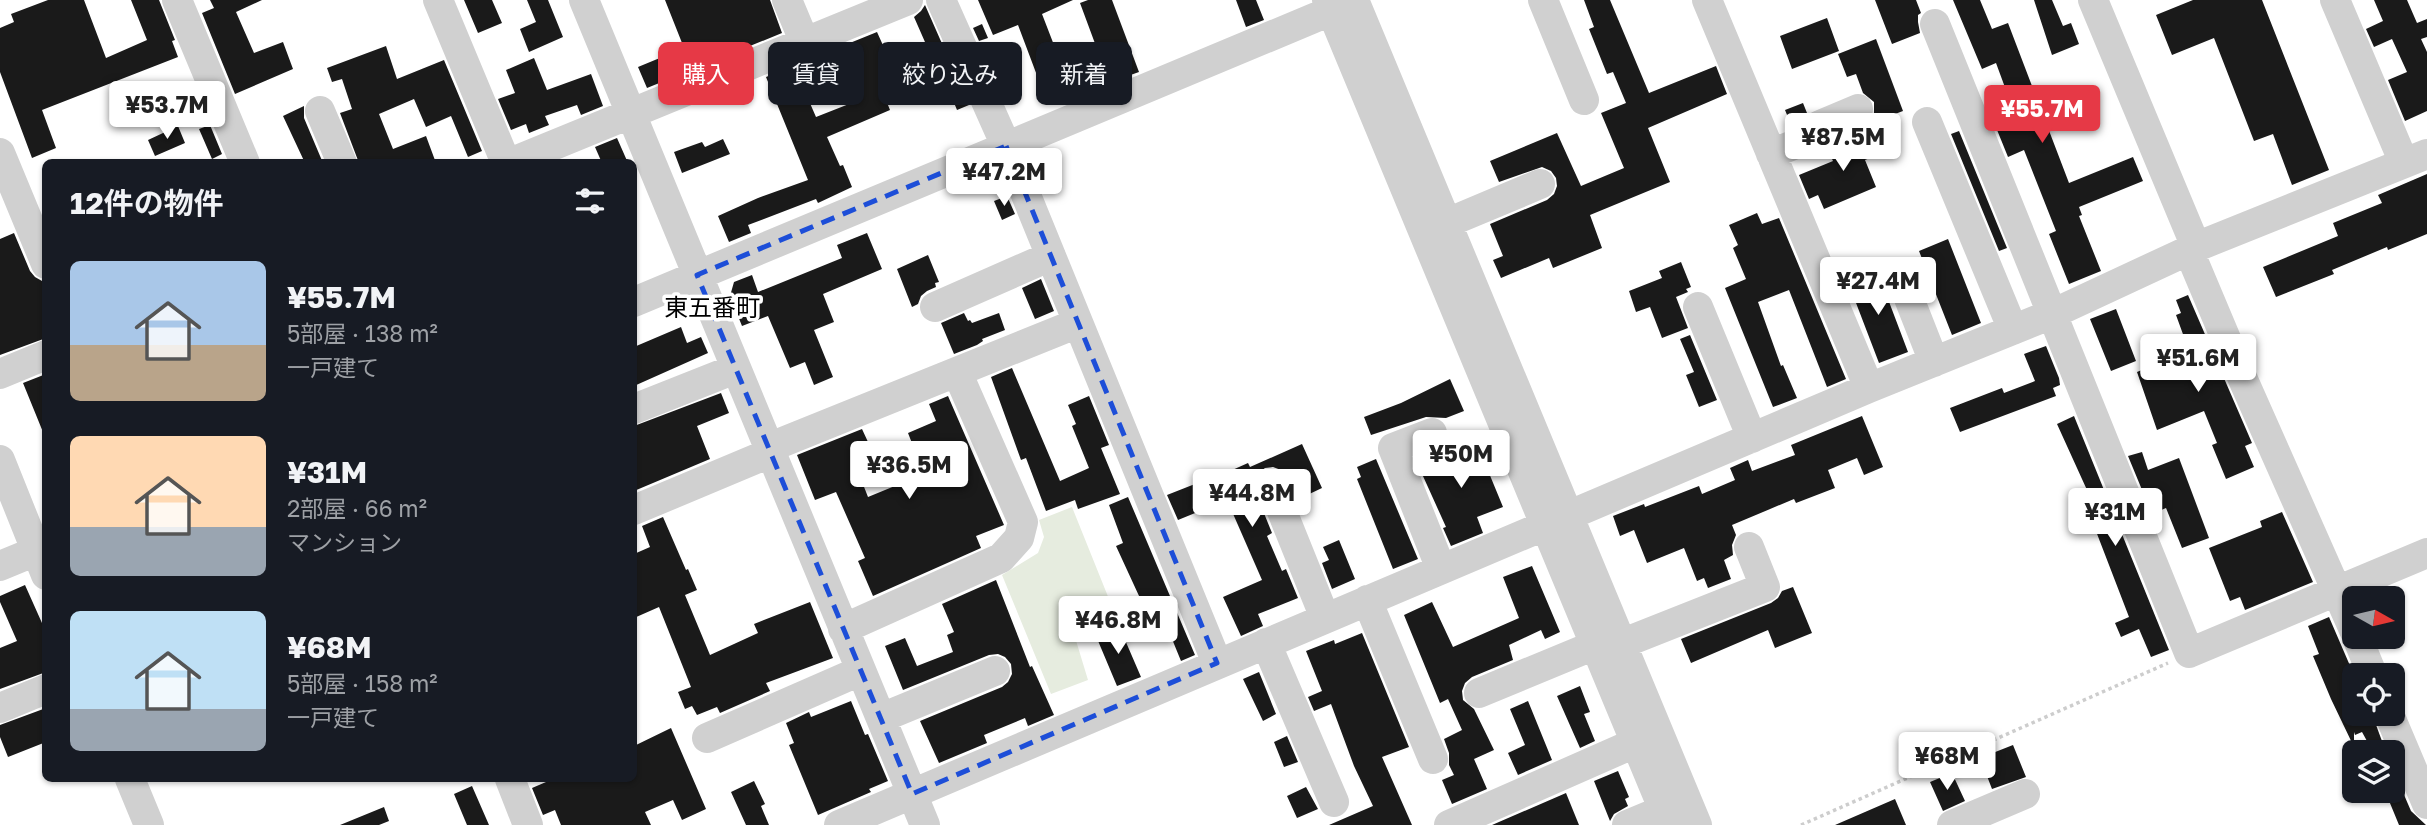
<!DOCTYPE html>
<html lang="ja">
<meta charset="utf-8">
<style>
:root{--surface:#171b24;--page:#242831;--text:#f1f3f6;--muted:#9ea1a6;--accent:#e63946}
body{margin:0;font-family:"Golos Text","Noto Sans JP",sans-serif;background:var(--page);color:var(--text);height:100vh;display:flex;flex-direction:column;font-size:26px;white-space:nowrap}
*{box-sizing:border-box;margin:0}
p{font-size:23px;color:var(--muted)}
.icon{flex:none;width:38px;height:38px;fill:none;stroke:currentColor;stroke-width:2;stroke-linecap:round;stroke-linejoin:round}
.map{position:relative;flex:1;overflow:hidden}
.details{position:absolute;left:42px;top:159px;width:595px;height:623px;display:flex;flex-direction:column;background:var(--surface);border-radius:10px;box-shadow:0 2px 5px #0004}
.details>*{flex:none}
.top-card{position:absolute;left:658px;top:42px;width:665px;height:63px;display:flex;gap:14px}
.needle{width:46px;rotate:98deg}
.fabs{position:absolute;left:2342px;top:586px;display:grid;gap:14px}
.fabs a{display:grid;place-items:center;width:63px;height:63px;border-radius:10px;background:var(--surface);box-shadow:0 2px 5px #0004;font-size:35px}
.price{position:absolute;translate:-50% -60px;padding:0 16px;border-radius:7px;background:#fff;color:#222;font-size:23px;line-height:46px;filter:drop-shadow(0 2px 4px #0008)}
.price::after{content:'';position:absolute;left:50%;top:42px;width:21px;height:16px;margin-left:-10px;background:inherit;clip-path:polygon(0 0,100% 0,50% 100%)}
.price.active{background:var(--accent);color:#fff}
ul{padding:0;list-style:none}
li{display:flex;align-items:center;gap:21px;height:175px;padding:0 28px}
li span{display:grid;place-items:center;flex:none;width:196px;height:140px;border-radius:10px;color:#555}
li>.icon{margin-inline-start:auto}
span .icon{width:84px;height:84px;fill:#fffc;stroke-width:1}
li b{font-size:30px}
h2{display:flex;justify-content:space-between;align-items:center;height:84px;padding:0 28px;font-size:30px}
.tag{padding:0 24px;border-radius:10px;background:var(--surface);box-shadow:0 2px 5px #0004;font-size:24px;line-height:63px}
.tag.active{background:var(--accent);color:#fff}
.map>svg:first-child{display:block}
.green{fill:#e6ecdf}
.building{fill:#1a1a1a;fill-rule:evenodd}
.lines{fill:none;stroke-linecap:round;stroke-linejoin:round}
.path{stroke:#cdcdcd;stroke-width:3.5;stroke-dasharray:3.5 3.5;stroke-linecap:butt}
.minor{stroke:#d0d0d0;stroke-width:30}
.marked{fill:none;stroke:#1d4ed8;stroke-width:5;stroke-dasharray:14 9;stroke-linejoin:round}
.labels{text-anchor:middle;stroke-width:7;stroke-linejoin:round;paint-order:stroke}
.quarter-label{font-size:24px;fill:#000;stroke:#fff}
</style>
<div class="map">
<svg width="2427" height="825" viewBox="0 0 2427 825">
<rect width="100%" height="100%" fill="#fff"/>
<path class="green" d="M1072 507 1111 604 1071 624 1088 680 1051 694 1002 575 1038 553 1044 537 1039 520Z"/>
<path class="building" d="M48 0H84L106 58 147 40 131 0H159L175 40 172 41 178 57 42 110 56 148 32 158 0 72V28L14 22 11 14Z
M210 0H262L236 12 254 53 283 42 293 69 235 94 202 13 214 8Z
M464 0H492L502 23 478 33Z
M527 0H548L563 37 529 52 520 29 536 22Z
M665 0H770L782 33 647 88 638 67 684 48Z
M978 0H1073L1042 14 1069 84 1044 94 1018 25 993 35Z
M1088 0H1112L1139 72 1122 78 1113 53 1100 57 1080 3Z
M1236 0H1256L1264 20 1246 27Z
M1584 0H1610L1649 93 1716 66 1727 94 1648 128 1670 182 1590 215 1602 248 1553 268 1549 258 1501 278 1493 260 1503 256 1490 224 1547 200 1554 194 1557 186 1556 178 1551 171 1542 167 1499 182 1490 161 1557 133 1581 186 1624 168 1601 113 1626 103 1613 72 1607 74 1589 29 1594 27Z
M1875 0H1916L1921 13 1918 15V22L1920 33 1892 44Z
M1953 0H1980L1992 29 2008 23 2069 183 2133 157 2143 181 2079 207 2082 215 2079 216 2101 271 2069 284 2049 234 2056 231 2024 150 2008 157 1991 115 2008 108 2006 102 2010 101 1996 63 1982 69Z
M2034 0H2052L2063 26 2071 23 2079 44 2052 55Z
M2193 0H2262L2329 170 2292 185 2273 134 2254 141 2214 38 2172 55 2156 15Z
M2374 0H2407L2417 23 2427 19V37L2421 39 2427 52V111L2405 121 2388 80 2407 72 2392 39 2374 47 2366 29 2383 21Z
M925 5 969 105 957 110 935 56 932 58 914 17 921 11Z
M1827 18 1839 51 1792 69 1780 36Z
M982 24 988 38 979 41 973 28Z
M877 32 895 72 878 80 890 110 827 137 840 166 843 165 852 187 818 203 816 199 748 225 751 233 729 242 718 216 758 198 808 180 766 77ZM832 63 849 104 816 117 799 78Z
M1876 39 1903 111 1874 122V102L1863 93 1856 74 1847 77 1838 54Z
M386 46 397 79 444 60 482 151 468 157 451 116 426 127 414 99 379 114 393 149 426 136 436 163H359L340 113 352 109 342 79 332 82 327 68Z
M534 58 547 90 591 74 603 106 581 115 577 105 545 116 549 125 529 133 526 124 511 130 498 99 515 93 506 70Z
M1803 103 1807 113 1803 122 1792 127 1785 110Z
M304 106V118L323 163H305L283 116Z
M210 125 222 154 212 159 199 129Z
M178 126 185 143 155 156 148 140Z
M1959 131 2007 248 1999 251 1951 134Z
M1871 132 1880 154 1865 160 1876 187 1824 209 1818 195 1809 199 1799 175 1833 161 1828 150Z
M617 138 628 163H602L595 147Z
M723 139 730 154 682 173 674 152 702 142 705 147Z
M2427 174V234L2388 250 2387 247 2332 270 2334 274 2276 297 2263 267 2338 236 2333 223 2382 203 2378 195Z
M1007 196 1015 214 1002 220 994 201Z
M1757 213 1762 224 1779 218 1846 379 1827 387 1789 290 1758 302 1781 366 1783 365 1797 398 1773 407 1725 288 1746 279 1733 248 1738 245 1729 225Z
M14 233 30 271 35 277 42 281 46 289V338L0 355V239Z
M867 233 882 269 823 294 834 322 814 330 833 377 814 385 805 362 790 368 768 316 742 326 730 296 734 282 752 275 758 292 842 258 837 245Z
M1948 239 1981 323 1952 335 1919 251Z
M928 255 939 282 935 283 936 287 927 291 921 296 918 304 912 307 897 269Z
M1681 262 1691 287 1686 289 1688 292 1676 297 1688 328 1662 338 1650 307 1636 312 1629 291 1662 278 1659 271Z
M1877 270 1908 352 1879 363 1848 282Z
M1041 279 1054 311 1035 319 1022 288Z
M2188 295 2252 443 2245 446 2254 467 2226 479 2212 445 2217 443 2204 411 2157 430 2137 372 2185 352 2184 350 2188 348 2176 315 2181 313 2176 300Z
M2116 309 2136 361 2111 371 2090 319Z
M964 313 968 321 970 320 972 323 999 313 1005 330 982 339 983 341 977 345 954 354 941 323Z
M681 327 687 343 701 337 708 353 634 386V347Z
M1690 335 1717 400 1699 407 1686 375 1694 372 1680 339Z
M2046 346 2059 378 2060 385 2053 388 2056 396 1960 432 1950 408 2002 388 2004 393 2035 381 2024 354Z
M1012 368 1060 481 1089 468 1072 426 1076 424 1068 405 1089 396 1109 445 1101 448 1120 494 1078 509 1075 500 1046 511 1026 458 1021 460 991 377Z
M46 374V437H45L23 383Z
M1450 379 1464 411 1446 418 1426 417 1371 435 1364 417 1401 403Z
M721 393 729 413 697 426 710 459 634 491V426Z
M948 396 1004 525 976 536 981 548 873 596 858 561 865 558 836 492 815 500 797 455 862 429 874 455 871 456 873 461 857 469 868 497 924 474 908 433 936 421 929 404Z
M1862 416 1883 467 1864 475 1857 458 1828 470 1835 488 1796 503 1794 499 1732 525 1736 535 1732 545 1733 555 1724 560 1731 579 1708 588 1704 578 1697 581 1684 548 1647 563 1634 530 1620 536 1613 516 1644 504 1645 507 1699 486 1702 494 1735 480 1730 468 1748 460 1752 471 1795 455 1791 445Z
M2074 416 2169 650 2151 657 2139 629 2121 637 2115 623 2129 617 2094 526 2102 523 2057 424Z
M1475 439 1503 507 1477 517 1483 533 1451 546 1443 528 1446 527 1418 465Z
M1302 444 1322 488 1303 497 1302 493 1295 496 1287 477 1281 470 1273 467 1265 468 1258 473 1254 482 1255 491 1272 533 1267 536 1282 571 1286 569 1298 598 1258 614 1263 626 1241 636 1223 597 1262 580 1227 500 1178 520 1167 495 1200 482 1201 484 1248 463 1250 467Z
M2142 452 2148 470 2179 458 2209 538 2182 548 2166 508 2152 514 2128 456Z
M1376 459 1418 559 1393 569 1357 479 1361 477 1357 467Z
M1128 497 1195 655 1181 661 1163 617 1151 622 1116 546 1123 543 1109 505Z
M2282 512 2313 582 2245 610 2240 597 2230 601 2209 548 2262 527 2260 521Z
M663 517 686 570 688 569 697 590 685 595 710 655 758 633 754 624 810 602 833 658 766 683 770 691 720 713 717 707 697 715 692 706 685 709 678 692 691 687 659 607 634 618V554L650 547 642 526Z
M1339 540 1355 579 1332 589 1322 563 1329 560 1323 547Z
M1532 566 1560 632 1545 639 1541 630 1509 645 1513 660 1472 677 1465 683 1462 691 1463 700 1474 709 1494 750 1474 759 1487 789 1452 804 1442 780 1454 775 1449 765V753L1444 739 1462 730 1448 699 1440 703 1404 615 1432 602 1453 647 1519 618 1503 577Z
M996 580 1030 667 1032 666 1054 715 1028 726 1025 718 984 735 987 743 939 763 920 721 1002 687 1008 682 1012 674 1011 664 1005 657 998 654 989 655 903 690 885 646 905 638 917 666 953 652 947 635 954 632 942 604Z
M25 585 46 632V672L0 689V648L17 641 0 602V596Z
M1793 587 1812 633 1775 648 1768 630 1691 663 1681 639 1771 603 1778 598 1782 591Z
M2329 617 2354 675V714H2372L2386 752H2373L2362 732 2355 735 2354 732V747L2331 699 2313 656 2319 654 2308 626Z
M1119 626 1141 677 1117 686 1096 636Z
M1362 633 1409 747 1382 757 1412 825H1329L1373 806 1354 766 1331 704 1314 711 1308 697 1322 691 1306 651 1334 640 1335 644Z
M1259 672 1276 714 1263 721 1243 679Z
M1580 686 1590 712 1584 714 1595 741 1580 748 1557 696Z
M851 701 865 735 868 734 888 781 869 789 871 792 818 815 789 745 794 743 786 723 809 712 811 717Z
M1528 701 1552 760 1518 775 1508 753 1525 745 1510 709Z
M46 708V742L8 757 0 737V725Z
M671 728 706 809 682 820 673 800 645 812 651 825H561L555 810 543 815 532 788 553 779H634V746Z
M1287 736 1298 762 1284 767 1274 742Z
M2013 745 2026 777 1992 789 1980 758Z
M2392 767 2411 811 2426 825H2399L2385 791H2392Z
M1618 771 1629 797 1625 799 1628 806 1614 814 1610 821 1594 781Z
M1952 773 1965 801 1943 811 1930 782Z
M754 781 765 804 761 806 769 825H746L731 792Z
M472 786 489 825H467L454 794Z
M1306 787 1318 809 1297 818 1287 796Z
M1566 793 1579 825H1492Z
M1895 799 1906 825H1835Z
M384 807 389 821 379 825H340Z"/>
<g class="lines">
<path class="path" d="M1801 825 2168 663"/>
<path class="minor" d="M177 0 245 163
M438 0 506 163
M584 0 925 825
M787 0 805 43
M941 0 1006 146 1217 663
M1327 0 1670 825
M1354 0 1697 825
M1543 0 1584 100
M1707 0 1869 388
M2093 0 2196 247
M2335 0 2404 163
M1935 24 2189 653 2427 553
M320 111 342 163
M1927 122 2013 330
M0 153 46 264
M1771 154 1823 133 1820 125 1858 109
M510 163 908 0
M1447 223 1540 184
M2189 251 2245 384 2354 630
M1901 278 1934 362
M634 302 1350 3
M935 307 1051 256
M1698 307 1752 438
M0 374 46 355
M634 409 735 369
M1432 433 1393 448 1441 569
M768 448 1078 323
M0 460 46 575
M1271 484 1325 618
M634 510 770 453
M0 566 46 547
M1367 600 1433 759
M843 629 1001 558 1019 538 1023 522 957 372
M2357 637 2373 676
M1266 643 1334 802
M1621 644 1765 587 1749 547
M1479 693 1595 645
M0 708 46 689
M2389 714 2427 804
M881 718 995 671
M707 738 860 671
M130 779 149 825
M510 779 528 825
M839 825 1869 388 2052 314 2196 247 2427 154
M1449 825 1635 743
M1627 825 1663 810
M1952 825 2025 794"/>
</g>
<path class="marked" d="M1006 146 1217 663 912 794 697 275Z"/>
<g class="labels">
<g class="quarter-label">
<text x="712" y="316">東五番町</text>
</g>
</g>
</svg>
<div class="fabs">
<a><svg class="needle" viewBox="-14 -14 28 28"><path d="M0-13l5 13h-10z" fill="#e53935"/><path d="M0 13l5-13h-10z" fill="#9ea1a6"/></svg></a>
<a><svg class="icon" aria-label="locate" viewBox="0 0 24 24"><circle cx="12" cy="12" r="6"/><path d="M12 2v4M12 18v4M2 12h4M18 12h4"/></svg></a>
<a><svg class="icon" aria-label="layers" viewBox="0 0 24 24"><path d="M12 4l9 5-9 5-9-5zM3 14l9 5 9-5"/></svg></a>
</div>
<b class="price" style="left:167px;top:141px">¥53.7M</b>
<b class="price active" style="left:2042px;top:145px">¥55.7M</b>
<b class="price" style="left:1843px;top:173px">¥87.5M</b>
<b class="price" style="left:1004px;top:208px">¥47.2M</b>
<b class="price" style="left:1878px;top:317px">¥27.4M</b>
<b class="price" style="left:2198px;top:394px">¥51.6M</b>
<b class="price" style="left:1461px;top:490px">¥50M</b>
<b class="price" style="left:909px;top:501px">¥36.5M</b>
<b class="price" style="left:1252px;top:529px">¥44.8M</b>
<b class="price" style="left:2115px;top:548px">¥31M</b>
<b class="price" style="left:1118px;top:656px">¥46.8M</b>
<b class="price" style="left:1947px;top:792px">¥68M</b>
<div class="top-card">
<a class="tag active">購入</a>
<a class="tag">賃貸</a>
<a class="tag">絞り込み</a>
<a class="tag">新着</a>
</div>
<section class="details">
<h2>12件の物件<svg class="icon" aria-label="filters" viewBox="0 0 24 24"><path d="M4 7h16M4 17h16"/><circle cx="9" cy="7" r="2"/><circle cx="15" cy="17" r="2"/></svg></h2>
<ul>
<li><span style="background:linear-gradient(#a9c7e8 60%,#b9a48a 0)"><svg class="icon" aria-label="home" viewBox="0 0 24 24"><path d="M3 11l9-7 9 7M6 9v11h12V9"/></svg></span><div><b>¥55.7M</b><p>5部屋 · 138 m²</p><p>一戸建て</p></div></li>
<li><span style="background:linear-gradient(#ffd9b3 65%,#9aa5b1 0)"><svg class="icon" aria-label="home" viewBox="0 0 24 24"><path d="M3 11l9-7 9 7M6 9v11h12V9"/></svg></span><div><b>¥31M</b><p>2部屋 · 66 m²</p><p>マンション</p></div></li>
<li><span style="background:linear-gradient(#bfe0f5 70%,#9aa5b1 0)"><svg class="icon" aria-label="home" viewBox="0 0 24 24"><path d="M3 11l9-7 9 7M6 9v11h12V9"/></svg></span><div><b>¥68M</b><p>5部屋 · 158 m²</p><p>一戸建て</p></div></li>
</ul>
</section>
</div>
